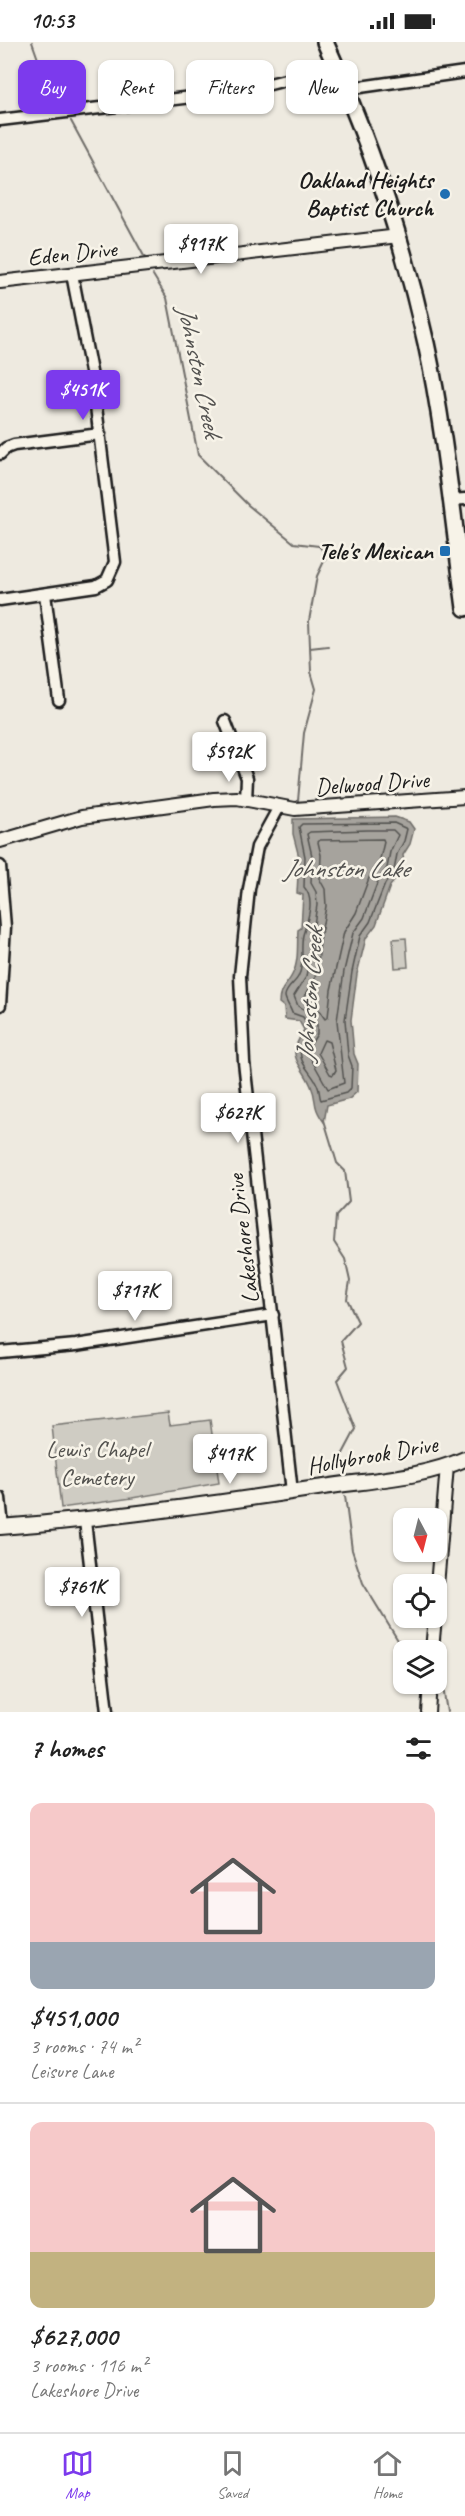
<!DOCTYPE html>
<meta charset="utf-8">
<style>
:root{--surface:#fff;--page:#f6f6f6;--text:#222;--muted:#767676;--line:#e0e0e0;--accent:#7c3aed}
body{margin:0;font-family:Caveat,sans-serif;background:var(--page);color:var(--text);height:100vh;display:flex;flex-direction:column;font-size:22px;white-space:nowrap}
*{box-sizing:border-box;margin:0}
p{font-size:20px;color:var(--muted)}
.icon{flex:none;width:33px;height:33px;fill:none;stroke:currentColor;stroke-width:2;stroke-linecap:round;stroke-linejoin:round}
.map{position:relative;height:1670px;overflow:hidden}
.drawer{display:flex;flex-direction:column;background:var(--surface);flex:1}
.drawer>*{flex:none}
.banner{position:absolute;left:18px;top:18px;width:429px;height:54px;display:flex;gap:12px}
.needle{width:39px;rotate:173deg}
.controls{position:absolute;left:393px;top:1466px;display:grid;gap:12px}
.controls a{display:grid;place-items:center;width:54px;height:54px;border-radius:12px;background:var(--surface);box-shadow:0 2px 4px #0004;font-size:30px}
.price{position:absolute;translate:-50% -51px;padding:0 14px;border-radius:6px;background:#fff;color:#222;font-size:20px;line-height:39px;filter:drop-shadow(0 2px 3px #0008)}
.price::after{content:'';position:absolute;left:50%;top:36px;width:18px;height:14px;margin-left:-9px;background:inherit;clip-path:polygon(0 0,100% 0,50% 100%)}
.price.current{background:var(--accent);color:#fff}
ul{padding:0;list-style:none}
li{display:grid;align-content:center;gap:12px;height:318px;padding:0 30px}
li+li{border-top:2px solid var(--line)}
li span{display:grid;place-items:center;height:186px;border-radius:12px;color:#555}
li>.icon{margin-inline-start:auto}
span .icon{width:108px;height:108px;fill:#fffc;stroke-width:1}
li b{font-size:26px}
h2{display:flex;justify-content:space-between;align-items:center;height:72px;padding:0 30px;font-size:26px}
.chip{padding:0 21px;border-radius:12px;background:var(--surface);box-shadow:0 2px 4px #0004;font-size:21px;line-height:54px}
.chip.current{background:var(--accent);color:#fff}
.status{display:flex;justify-content:space-between;align-items:center;height:42px;padding:0 30px;background:var(--surface);direction:ltr}
.status svg{height:16px;fill:currentColor}
.menu{display:flex;justify-content:space-around;align-items:center;height:84px;border-top:2px solid var(--line);background:var(--surface);font-size:16px;color:var(--muted)}
.menu a{display:grid;justify-items:center;gap:3px}
.menu .current{color:var(--accent)}
.map>svg:first-child{display:block}
.green{fill:#cfccc3;stroke:#767470;stroke-width:1.5}
.water{fill:#a6a39d;stroke:#6f6d69;stroke-width:1.5}
.lines{fill:none;stroke-linecap:round;stroke-linejoin:round}
.shore{stroke:#535250;stroke-width:1.5}
.stream{stroke:#6f6d69;stroke-width:2}
.minor-casing{stroke:#1c1c1c;stroke-width:15}
.tertiary-casing{stroke:#1c1c1c;stroke-width:16}
.secondary-casing{stroke:#1c1c1c;stroke-width:18}
.primary-casing{stroke:#1c1c1c;stroke-width:20}
.minor{stroke:#f7f3e8;stroke-width:10}
.tertiary{stroke:#f7f3e8;stroke-width:12}
.secondary{stroke:#f7f3e8;stroke-width:14}
.primary{stroke:#f7f3e8;stroke-width:15}
.poi-dot{fill:#1f6fb2;stroke:#f7f3e8;stroke-width:2}
.labels{text-anchor:middle;stroke-width:5;stroke-linejoin:round;paint-order:stroke}
.poi-label{font-size:24px;font-weight:bold;fill:#1c1c1c;stroke:#f7f3e8;text-anchor:end}
.street-label{font-size:24px;fill:#1c1c1c;stroke:#f7f3e8}
.park-label{font-size:24px;fill:#52514e;stroke:#f7f3e8}
.water-label{font-size:26px;font-style:italic;fill:#535250;stroke:#f7f3e8}
</style>
<div class="status"><b>10:53</b><svg viewBox="0 0 49 12"><path d="M0 12V9h3v3zM5 12V6h3v6zM10 12V3h3v9zM15 12V0h3v12zM26 1h20v11H26zM47 4h2v5h-2z"/></svg></div>
<div class="map">
<svg width="465" height="1670" viewBox="0 0 465 1670">
<rect width="100%" height="100%" fill="#eeeae0"/>
<filter id="ink" filterUnits="userSpaceOnUse"><feTurbulence type="fractalNoise" baseFrequency=".0167" numOctaves="2"/><feDisplacementMap in="SourceGraphic" scale="12" xChannelSelector="R" yChannelSelector="G"/><feConvolveMatrix kernelMatrix="1 2 1 2 8 2 1 2 1" color-interpolation-filters="sRGB"/></filter>
<g filter="url(#ink)">
<path class="green" d="M406 896 408 925 395 926 393 897Z
M168 1371 170 1383 210 1378 219 1441 132 1456 61 1466 52 1384Z"/>
<path class="water" d="M395 775 409 780 414 787 410 802 403 813 404 821 399 833 390 844 376 883 366 896 357 932 351 978 354 1012 358 1022 357 1050 349 1057 327 1063 324 1080C311 1062 318 1060 311 1044 300 1018 285 1018 304 988L299 979 285 977 284 965 279 961C279 946 288 943 293 931 299 919 297 902 298 888L301 886 303 853 297 851 299 815 293 792V777Z"/>
<g class="lines">
<path class="shore" d="M394 781 407 787 404 799 397 812 394 829 385 842 370 880 360 894 352 930 345 978 348 1013 352 1024 351 1046 346 1051 321 1058C319 1054 320 1050 318 1045 315 1034 303 1026 301 1015 297 995 318 998 303 975L292 971C291 966 285 959 285 954 286 946 295 941 298 935 305 922 300 907 303 893 307 879 316 858 304 845L305 815 299 785 302 782Z
M367 788H393L398 793 390 810 387 826 378 839 364 876 353 891 344 929 337 979 344 1041 328 1047 309 1013V1005L317 992V983L309 970 298 964 294 954 306 935 317 863 316 850 311 841 312 814 307 792 310 790Z
M383 797 384 800 379 821 369 836 356 871 344 890 331 948 328 975 325 977 316 964 304 955 314 940 318 923 320 898 326 864 325 847 320 838 321 813 318 800 320 798Z
M324 998 329 1000 336 1028 333 1033 330 1032 318 1011Z"/>
<path class="stream" d="M32 0 38 17 62 61
M71 79 145 216
M153 233 167 256 198 413 248 463 294 501 319 504 327 513 317 534 309 579 311 630 316 647 304 691 298 759
M310 606 328 604
M324 1078 337 1121 345 1129 349 1160 336 1174 334 1200 345 1217 350 1239 347 1257 358 1280 341 1299 348 1325 337 1338 356 1387 339 1419 340 1425
M345 1454 352 1508 363 1541 399 1600 397 1611 404 1622
M442 1639 447 1670"/>
<defs>
<path id="minor" d="M346 47 465 30
M0 78 242 49 337 25
M0 412 6 406 14 403 100 392
M451 458 465 457
M45 552 59 658
M0 558 96 544 107 538 115 520 93 340 72 232
M225 679 247 736 246 758
M279 765 257 805 249 847 240 934 244 1020 292 1450
M0 824 5 885 0 963
M0 1310 76 1303 273 1273
M0 1456 3 1485
M85 1479 107 1670"/>
<path id="tertiary" d="M0 240 399 194
M0 799 82 775 214 757 237 756 295 767 465 755
M436 1556 447 1424
M432 1608 435 1575
M428 1670 430 1641"/>
<path id="secondary" d="M0 1485C107 1477 212 1462 317 1446 366 1438 420 1437 465 1417"/>
<path id="primary" d="M325 0C369 97 403 197 426 301 445 388 453 478 465 566"/>
</defs>
<use href="#minor" class="minor-casing"/>
<use href="#tertiary" class="tertiary-casing"/>
<use href="#secondary" class="secondary-casing"/>
<use href="#primary" class="primary-casing"/>
<use href="#minor" class="minor"/>
<use href="#tertiary" class="tertiary"/>
<use href="#secondary" class="secondary"/>
<use href="#primary" class="primary"/>
</g>
</g>
<g class="poi-dot">
<circle cx="445" cy="152" r="6"/>
<rect x="439" y="503" width="12" height="12" rx="3"/>
</g>
<g class="labels">
<g class="poi-label">
<text x="433" y="146">Oakland Heights<tspan x="433" dy="28">Baptist Church</tspan></text>
<text x="433" y="517">Tele's Mexican</text>
</g>
<g class="street-label">
<text transform="translate(72 211) rotate(-6)" y="8">Eden Drive</text>
<text transform="translate(372 741) rotate(-4)" y="8">Delwood Drive</text>
<text transform="translate(243 1197) rotate(-97)" y="8">Lakeshore Drive</text>
<text transform="translate(372 1413) rotate(-10)" y="8">Hollybrook Drive</text>
</g>
<g class="park-label">
<text x="97" y="1415">Lewis Chapel<tspan x="97" dy="28">Cemetery</tspan></text>
</g>
<g class="water-label">
<text transform="translate(200 329) rotate(78)" y="9">Johnston Creek</text>
<text x="346" y="835">Johnston Lake</text>
<text transform="translate(309 953) rotate(-86)" y="9">Johnston Creek</text>
</g>
</g>
</svg>
<div class="controls">
<a><svg class="needle" viewBox="-14 -14 28 28"><path d="M0-13l5 13h-10z" fill="#e53935"/><path d="M0 13l5-13h-10z" fill="#767676"/></svg></a>
<a><svg class="icon" aria-label="locate" viewBox="0 0 24 24"><circle cx="12" cy="12" r="6"/><path d="M12 2v4M12 18v4M2 12h4M18 12h4"/></svg></a>
<a><svg class="icon" aria-label="layers" viewBox="0 0 24 24"><path d="M12 4l9 5-9 5-9-5zM3 14l9 5 9-5"/></svg></a>
</div>
<b class="price" style="left:201px;top:233px">$917K</b>
<b class="price current" style="left:83px;top:379px">$451K</b>
<b class="price" style="left:229px;top:741px">$592K</b>
<b class="price" style="left:238px;top:1102px">$627K</b>
<b class="price" style="left:135px;top:1280px">$717K</b>
<b class="price" style="left:230px;top:1443px">$417K</b>
<b class="price" style="left:82px;top:1576px">$761K</b>
<div class="banner">
<a class="chip current">Buy</a>
<a class="chip">Rent</a>
<a class="chip">Filters</a>
<a class="chip">New</a>
</div>
</div>
<section class="drawer">
<h2>7 homes<svg class="icon" aria-label="filters" viewBox="0 0 24 24"><path d="M4 7h16M4 17h16"/><circle cx="9" cy="7" r="2"/><circle cx="15" cy="17" r="2"/></svg></h2>
<ul>
<li><span style="background:linear-gradient(#f6c9c9 75%,#9aa5b1 0)"><svg class="icon" aria-label="home" viewBox="0 0 24 24"><path d="M3 11l9-7 9 7M6 9v11h12V9"/></svg></span><div><b>$451,000</b><p>3 rooms · 74 m²</p><p>Leisure Lane</p></div></li>
<li><span style="background:linear-gradient(#f6c9c9 70%,#c2b280 0)"><svg class="icon" aria-label="home" viewBox="0 0 24 24"><path d="M3 11l9-7 9 7M6 9v11h12V9"/></svg></span><div><b>$627,000</b><p>3 rooms · 116 m²</p><p>Lakeshore Drive</p></div></li>
</ul>
</section>
<nav class="menu">
<a class="current"><svg class="icon" aria-label="map" viewBox="0 0 24 24"><path d="M3 6l6-2 6 2 6-2v14l-6 2-6-2-6 2zM9 4v14M15 6v14"/></svg>Map</a>
<a><svg class="icon" aria-label="saved" viewBox="0 0 24 24"><path d="M7 4h10v16l-5-4-5 4z"/></svg>Saved</a>
<a><svg class="icon" aria-label="home" viewBox="0 0 24 24"><path d="M3 11l9-7 9 7M6 9v11h12V9"/></svg>Home</a>
</nav>
